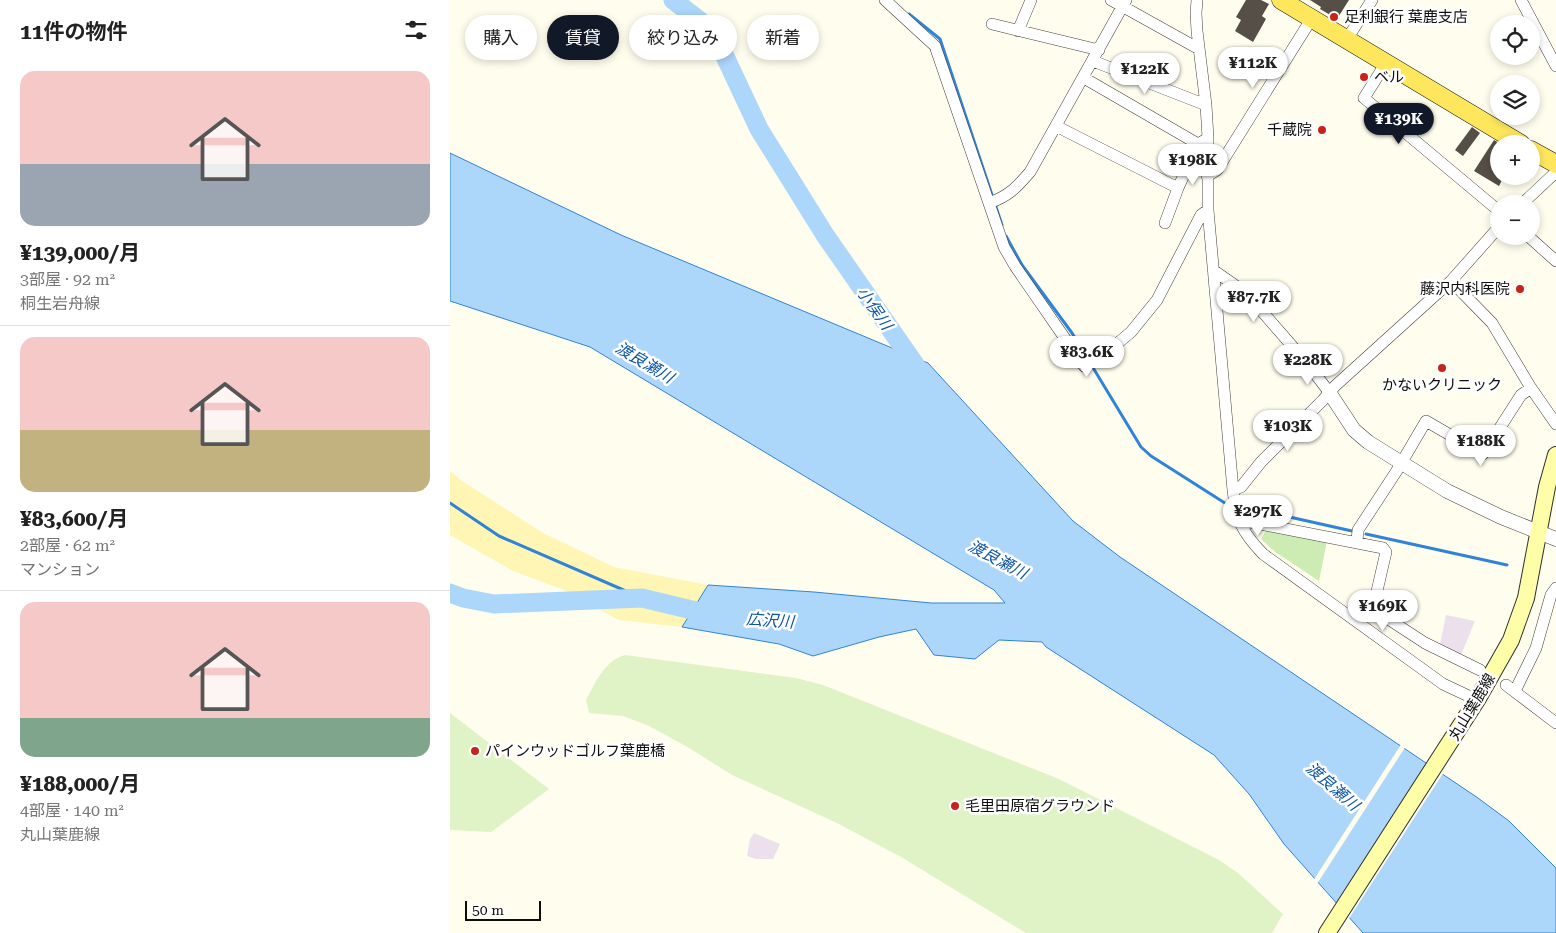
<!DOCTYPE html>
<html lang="ja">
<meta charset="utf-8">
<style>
:root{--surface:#fff;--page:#f2f2f2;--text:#222;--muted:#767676;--line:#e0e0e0;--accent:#111827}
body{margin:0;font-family:"Roboto Serif","Noto Sans JP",serif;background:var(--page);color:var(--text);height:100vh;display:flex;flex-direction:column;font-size:19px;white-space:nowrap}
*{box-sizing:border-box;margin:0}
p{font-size:16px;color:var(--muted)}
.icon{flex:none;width:28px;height:28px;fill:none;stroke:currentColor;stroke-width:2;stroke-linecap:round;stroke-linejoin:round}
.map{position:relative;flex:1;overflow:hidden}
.drawer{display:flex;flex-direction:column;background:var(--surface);width:450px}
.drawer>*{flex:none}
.banner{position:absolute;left:15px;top:15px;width:475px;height:45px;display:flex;gap:10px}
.controls{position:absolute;left:1040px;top:15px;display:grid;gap:10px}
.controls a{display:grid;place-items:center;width:50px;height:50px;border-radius:50%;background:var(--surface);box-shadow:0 2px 8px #0003;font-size:25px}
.scale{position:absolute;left:15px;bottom:12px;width:76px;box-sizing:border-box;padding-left:5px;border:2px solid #0d0d0d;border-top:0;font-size:14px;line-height:18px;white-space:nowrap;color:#0d0d0d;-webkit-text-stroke:4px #fff;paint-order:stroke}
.price{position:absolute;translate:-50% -42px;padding:0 11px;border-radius:18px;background:#fff;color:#222;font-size:16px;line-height:32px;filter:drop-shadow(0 1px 2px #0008)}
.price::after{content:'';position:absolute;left:50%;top:30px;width:15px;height:11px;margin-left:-8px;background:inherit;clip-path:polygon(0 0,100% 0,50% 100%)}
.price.on{background:var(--accent);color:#fff}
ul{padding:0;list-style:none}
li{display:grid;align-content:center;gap:10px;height:265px;padding:0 20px}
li+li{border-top:1px solid var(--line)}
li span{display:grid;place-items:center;height:155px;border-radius:15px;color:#555}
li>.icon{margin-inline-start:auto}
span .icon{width:90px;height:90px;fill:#fffc;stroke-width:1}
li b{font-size:21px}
h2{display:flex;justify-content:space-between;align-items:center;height:60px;padding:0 20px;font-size:21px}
.chip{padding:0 18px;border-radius:22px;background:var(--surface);box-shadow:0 2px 8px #0003;font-size:18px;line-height:45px}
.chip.on{background:var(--accent);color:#fff}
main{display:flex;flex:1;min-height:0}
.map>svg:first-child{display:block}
.industrial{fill:#ece0ed}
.green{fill:#ccecb3}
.sand{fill:#fff5b5}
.pitch{fill:#dff3c6}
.water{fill:#add6fb;stroke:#2f84d7}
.pier{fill:#fffded}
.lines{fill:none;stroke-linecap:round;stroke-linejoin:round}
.stream{stroke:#2f84d7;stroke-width:3}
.river{stroke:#add6fb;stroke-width:19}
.building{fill:#564f48}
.minor-casing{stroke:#404040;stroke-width:12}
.tertiary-casing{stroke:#404040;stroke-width:15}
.secondary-casing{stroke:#2f2f2f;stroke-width:18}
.primary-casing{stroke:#1e1e1e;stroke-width:19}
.minor{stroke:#fff;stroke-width:11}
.tertiary{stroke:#fff;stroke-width:14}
.secondary{stroke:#fffea8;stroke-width:16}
.primary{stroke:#ffe75d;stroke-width:18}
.poi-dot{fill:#c7231b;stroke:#fff;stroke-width:2}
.labels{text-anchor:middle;stroke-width:5;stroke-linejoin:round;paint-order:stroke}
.poi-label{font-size:15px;fill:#0d0d0d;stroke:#fff;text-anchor:start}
.street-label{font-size:15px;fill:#0d0d0d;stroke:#fff}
.water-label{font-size:16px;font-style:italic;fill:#0d56a8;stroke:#fff}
</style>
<main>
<section class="drawer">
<h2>11件の物件<svg class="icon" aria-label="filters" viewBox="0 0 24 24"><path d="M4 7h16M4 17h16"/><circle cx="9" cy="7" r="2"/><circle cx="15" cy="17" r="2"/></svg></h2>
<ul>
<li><span style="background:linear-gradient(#f6c9c9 60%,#9aa5b1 0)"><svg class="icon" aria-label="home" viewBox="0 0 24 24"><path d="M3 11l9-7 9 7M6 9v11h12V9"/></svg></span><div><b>¥139,000/月</b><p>3部屋 · 92 m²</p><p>桐生岩舟線</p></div></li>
<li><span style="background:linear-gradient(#f6c9c9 60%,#c2b280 0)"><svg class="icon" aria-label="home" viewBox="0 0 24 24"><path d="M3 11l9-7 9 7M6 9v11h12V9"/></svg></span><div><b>¥83,600/月</b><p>2部屋 · 62 m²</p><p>マンション</p></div></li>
<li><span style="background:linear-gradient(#f6c9c9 75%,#7fa58c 0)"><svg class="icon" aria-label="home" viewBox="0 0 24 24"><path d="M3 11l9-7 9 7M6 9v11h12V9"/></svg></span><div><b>¥188,000/月</b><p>4部屋 · 140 m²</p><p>丸山葉鹿線</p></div></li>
</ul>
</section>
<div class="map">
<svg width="1106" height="933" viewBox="0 0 1106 933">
<rect width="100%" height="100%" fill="#fffded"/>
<path class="industrial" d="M996 615 1025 621 1011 655 990 644Z
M304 833 330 844 323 859H306L297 856 300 839Z"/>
<path class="green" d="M822 529 877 541 869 581 824 551 811 539 815 532Z"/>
<path class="sand" d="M0 471 12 481 93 533 164 567 258 585 232 627 169 620 114 590 63 571 0 535Z"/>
<path class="pitch" d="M175 655 346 678 373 685 609 779 769 860 788 873 833 914 822 933H576L451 857 385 822 282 775 236 746 197 725 173 716 139 713 136 700C146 682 154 661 175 655Z
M0 713 99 789 41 832 0 830Z"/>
<path class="water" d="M0 153 171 235 478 363 623 521 670 557 1028 798 1059 821 1106 868V933H913L834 844 799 794 764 755 596 647 592 642 549 640 525 659 484 655 466 629 429 637 363 656 329 644 232 627 258 585 364 592 481 603H555L544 590 140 347 0 301Z"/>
<path class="pier" d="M952 743 956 746 867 884 863 881Z
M981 763 994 772 898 920 887 908Z"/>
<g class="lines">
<path class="stream" d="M459 14 490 39 552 225
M556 236 572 265 622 333 638 359
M642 366 691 447 701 456 778 505
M0 503 49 536 192 598
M791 507 826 514
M835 516 902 531
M916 534 1057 565"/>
<path class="river" d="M223 0 263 31 309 129 375 235 473 376
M0 593 13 598 44 604 192 598 267 616"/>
</g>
<path class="building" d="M796 0H811L819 4 812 16 816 19 803 42 785 31 791 20 786 17Z
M860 0H899L887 19 870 9 871 7Z
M1022 127 1030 133 1013 156 1005 150Z
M1044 140 1049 143V176H1054L1049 186 1024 171Z"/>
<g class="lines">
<defs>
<path id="minor" d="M435 0 485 46 554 247 565 266 634 366 650 358 681 332 707 300 751 215 758 210
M661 0 749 49
M747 0 746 13 747 31 756 105 758 138V210L783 490C786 520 792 532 813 554L993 684 1027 700
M1071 0 1106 66
M542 24 649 50
M568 31 581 0
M897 39 922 0
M643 61 756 105
M936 63 914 98 1049 211
M634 78 748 144
M606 126 728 188
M757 176 767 170 862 18
M539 203C559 196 567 187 580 172L676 0
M1072 204 1106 172
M715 223 728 188 748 144 755 140
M1078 236 1106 261
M763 270 796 293 857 363 879 392
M1001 281 1042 323 1081 388 1106 424
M783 490 791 487 811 462 873 400 885 386 1001 281 1049 227
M790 523H805L933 548 936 552 924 604 926 611 975 643 1030 670
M907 541 908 530 946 472 976 421 1033 454 1071 395 1081 388
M1056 685 1106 723
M1065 691 1086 648 1101 595 1106 588"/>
<path id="tertiary" d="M879 392 904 430 918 442 997 491 1051 517 1106 539"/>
<path id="secondary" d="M877 933 1027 700 1061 640 1076 598 1097 487 1106 455"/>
<path id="primary" d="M831 0 1071 144
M1081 150 1106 164"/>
</defs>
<use href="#minor" class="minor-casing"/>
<use href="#tertiary" class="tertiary-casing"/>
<use href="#secondary" class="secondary-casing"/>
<use href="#primary" class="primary-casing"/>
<use href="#minor" class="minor"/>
<use href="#tertiary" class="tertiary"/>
<use href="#secondary" class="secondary"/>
<use href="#primary" class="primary"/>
</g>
<g class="poi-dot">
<circle cx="884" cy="17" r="5"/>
<circle cx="914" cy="77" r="5"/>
<circle cx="872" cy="130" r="5"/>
<circle cx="1070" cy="289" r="5"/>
<circle cx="992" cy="368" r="5"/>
<circle cx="25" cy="751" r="5"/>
<circle cx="505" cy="806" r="5"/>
</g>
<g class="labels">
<g class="poi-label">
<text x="894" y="22">足利銀行 葉鹿支店</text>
<text x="924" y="82">ベル</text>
<text x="862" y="135" text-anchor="end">千蔵院</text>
<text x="1060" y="294" text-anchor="end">藤沢内科医院</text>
<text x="992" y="390" text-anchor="middle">かないクリニック</text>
<text x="35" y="756">パインウッドゴルフ葉鹿橋</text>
<text x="515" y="811">毛里田原宿グラウンド</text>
</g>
<g class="street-label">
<text transform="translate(1022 707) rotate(-59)" y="5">丸山葉鹿線</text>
</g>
<g class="water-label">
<text transform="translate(425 308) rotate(55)" y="6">小俣川</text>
<text transform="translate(195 362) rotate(31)" y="6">渡良瀬川</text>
<text transform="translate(548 559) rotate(28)" y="6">渡良瀬川</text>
<text transform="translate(320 620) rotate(4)" y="6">広沢川</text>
<text transform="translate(883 786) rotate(41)" y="6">渡良瀬川</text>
</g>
</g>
</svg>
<div class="controls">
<a><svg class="icon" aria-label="locate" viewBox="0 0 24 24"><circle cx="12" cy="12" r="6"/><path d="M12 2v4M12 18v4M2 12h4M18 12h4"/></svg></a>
<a><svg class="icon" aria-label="layers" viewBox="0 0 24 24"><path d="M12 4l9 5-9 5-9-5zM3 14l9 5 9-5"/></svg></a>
<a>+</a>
<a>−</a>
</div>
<div class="scale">50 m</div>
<b class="price" style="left:803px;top:89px">¥112K</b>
<b class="price" style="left:695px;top:95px">¥122K</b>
<b class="price on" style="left:949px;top:145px">¥139K</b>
<b class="price" style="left:743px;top:186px">¥198K</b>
<b class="price" style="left:804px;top:323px">¥87.7K</b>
<b class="price" style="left:637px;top:378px">¥83.6K</b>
<b class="price" style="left:858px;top:386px">¥228K</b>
<b class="price" style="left:838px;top:452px">¥103K</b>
<b class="price" style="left:1031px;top:467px">¥188K</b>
<b class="price" style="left:808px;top:537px">¥297K</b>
<b class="price" style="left:933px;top:632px">¥169K</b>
<div class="banner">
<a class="chip">購入</a>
<a class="chip on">賃貸</a>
<a class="chip">絞り込み</a>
<a class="chip">新着</a>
</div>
</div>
</main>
